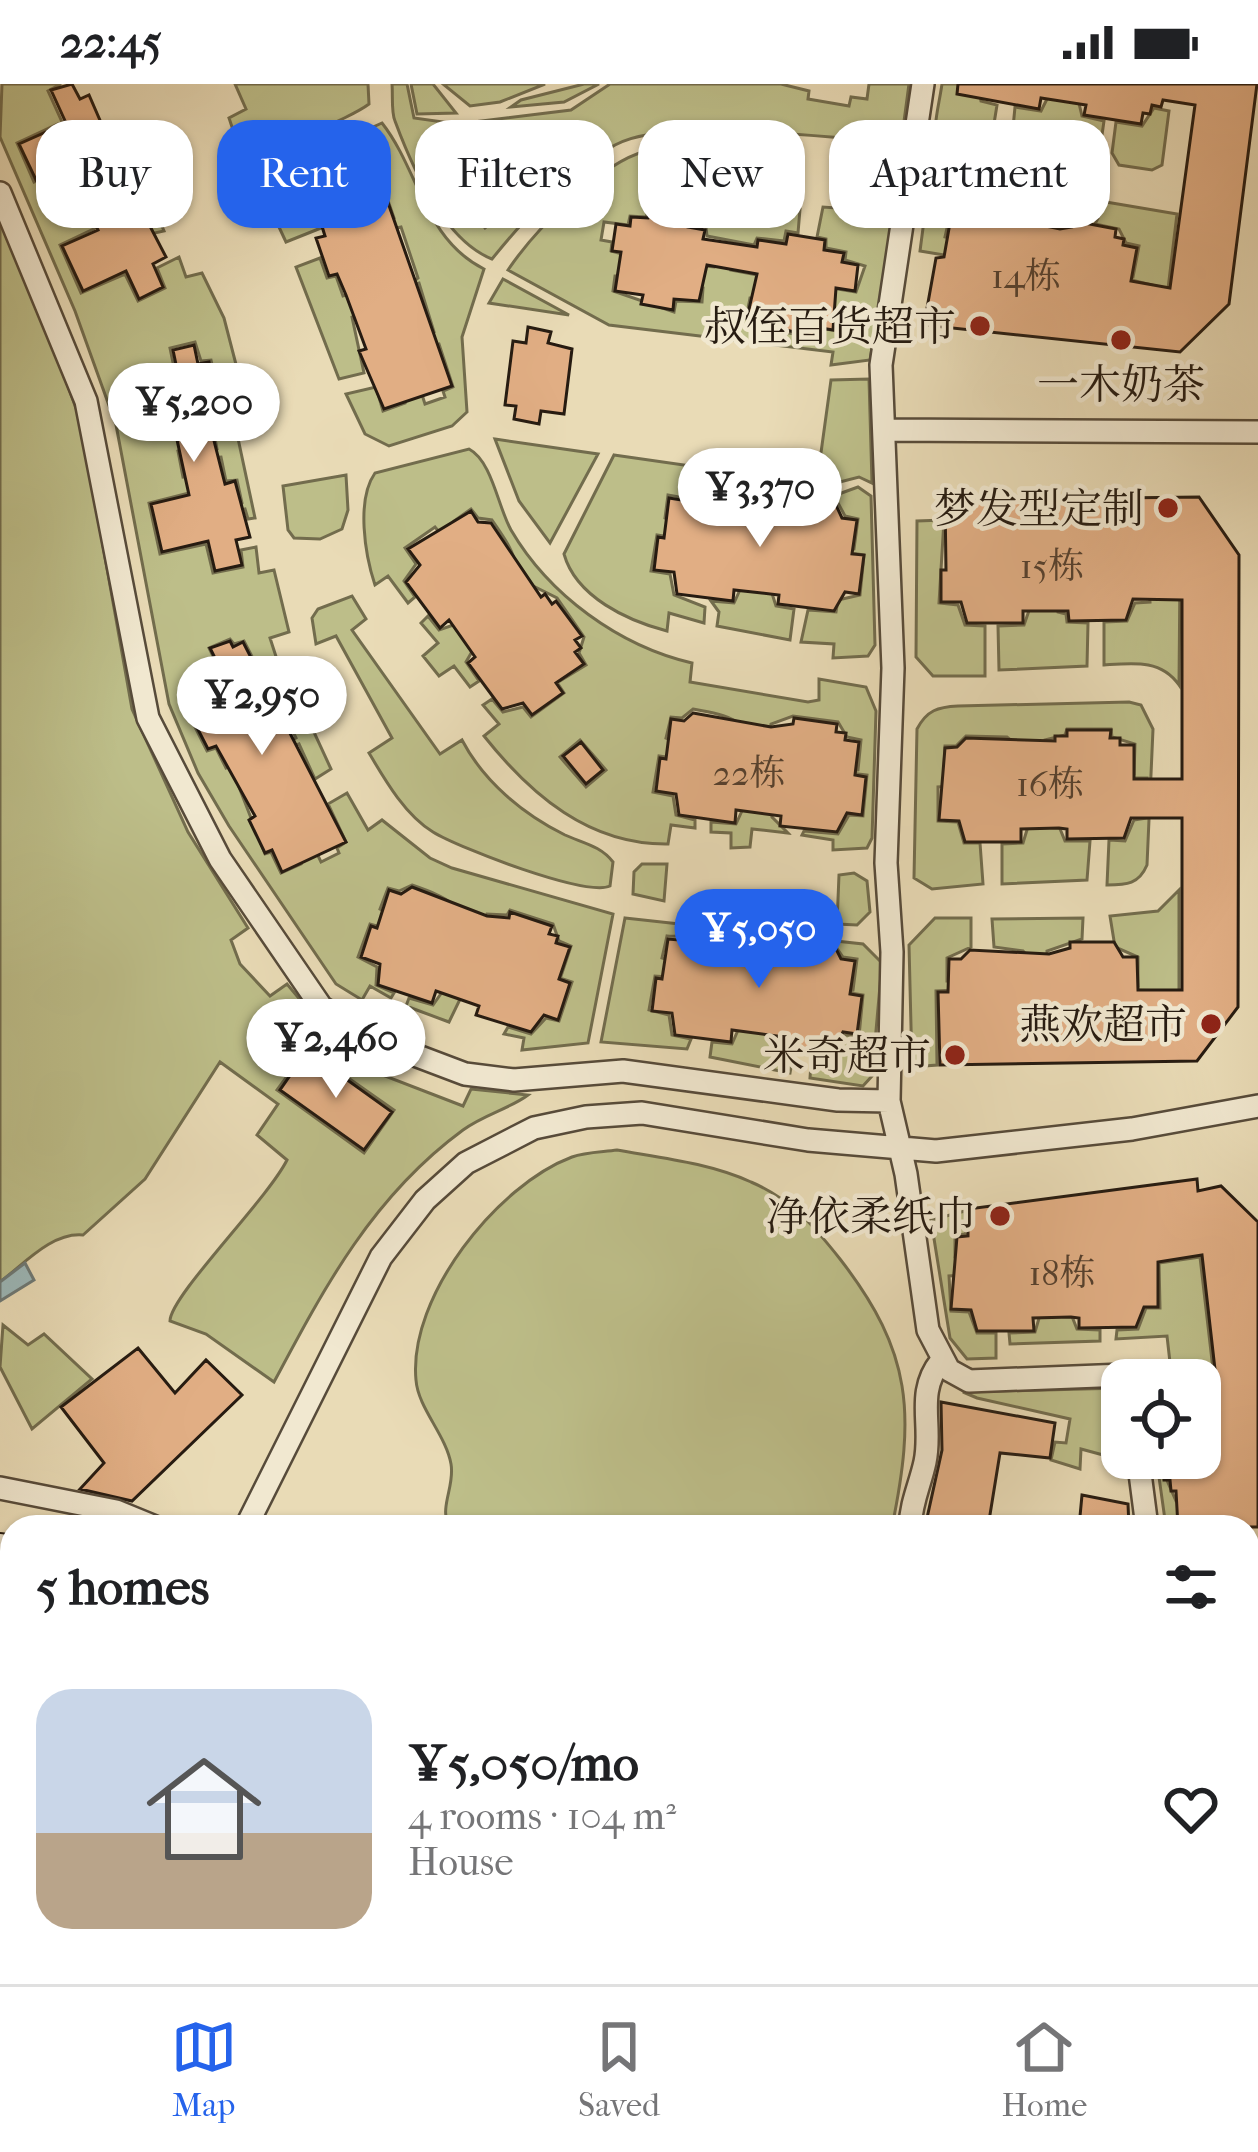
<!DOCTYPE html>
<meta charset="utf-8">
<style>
:root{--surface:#fff;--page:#f2f2f2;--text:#202124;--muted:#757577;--line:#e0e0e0;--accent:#2563eb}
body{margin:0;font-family:"IM FELL French Canon","Noto Serif SC",serif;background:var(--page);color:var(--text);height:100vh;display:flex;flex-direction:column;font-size:45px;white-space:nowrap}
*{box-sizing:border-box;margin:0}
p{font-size:39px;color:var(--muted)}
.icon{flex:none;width:66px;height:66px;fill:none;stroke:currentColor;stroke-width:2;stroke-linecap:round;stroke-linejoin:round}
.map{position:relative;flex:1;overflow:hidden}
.side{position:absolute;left:0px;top:1431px;width:1260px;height:471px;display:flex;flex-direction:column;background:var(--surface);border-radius:36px 36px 0 0;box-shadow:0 3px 9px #0004}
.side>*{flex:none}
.hud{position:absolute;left:36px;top:36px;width:1188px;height:108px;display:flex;gap:24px}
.buttons{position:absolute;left:1101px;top:1275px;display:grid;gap:24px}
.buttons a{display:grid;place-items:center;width:120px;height:120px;border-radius:24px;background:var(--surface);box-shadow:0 3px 9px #0004;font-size:60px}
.price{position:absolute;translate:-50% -102px;padding:0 27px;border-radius:42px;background:#fff;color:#222;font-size:39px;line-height:78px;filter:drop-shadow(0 3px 6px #0008)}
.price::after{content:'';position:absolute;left:50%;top:72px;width:36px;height:27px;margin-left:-18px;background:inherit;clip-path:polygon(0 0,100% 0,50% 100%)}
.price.current{background:var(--accent);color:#fff}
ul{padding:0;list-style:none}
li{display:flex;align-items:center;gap:36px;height:300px;padding:0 36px}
li span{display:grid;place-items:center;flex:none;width:336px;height:240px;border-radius:36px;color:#555}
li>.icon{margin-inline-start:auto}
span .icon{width:144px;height:144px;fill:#fffc;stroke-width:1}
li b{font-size:51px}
h2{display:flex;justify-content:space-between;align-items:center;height:144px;padding:0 36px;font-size:51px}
.tag{padding:0 42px;border-radius:36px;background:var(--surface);box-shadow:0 3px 9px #0004;font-size:42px;line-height:108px}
.tag.current{background:var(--accent);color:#fff}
.status{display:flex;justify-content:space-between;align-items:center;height:84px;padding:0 60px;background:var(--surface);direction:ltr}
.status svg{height:33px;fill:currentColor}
.tabs{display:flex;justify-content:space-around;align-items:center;height:168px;border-top:3px solid var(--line);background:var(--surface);font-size:33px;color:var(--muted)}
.tabs a{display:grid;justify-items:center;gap:6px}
.tabs .current{color:var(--accent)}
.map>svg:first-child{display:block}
.green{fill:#bdbe89;stroke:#726c4d;stroke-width:3;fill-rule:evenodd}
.water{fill:#9cb8b9;stroke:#6d7976;stroke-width:3}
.building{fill:#e1ae84;stroke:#261b11;stroke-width:3}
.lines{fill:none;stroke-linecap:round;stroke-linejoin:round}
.street-casing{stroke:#574b3a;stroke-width:26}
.secondary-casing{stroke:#261b11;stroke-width:34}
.street{stroke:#f1e8d0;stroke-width:21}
.secondary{stroke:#f1e8d0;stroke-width:30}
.poi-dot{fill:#8f2418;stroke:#f1e8d0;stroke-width:4.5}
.labels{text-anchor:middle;stroke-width:9;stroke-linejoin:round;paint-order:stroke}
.number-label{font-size:36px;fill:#55402e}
.poi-label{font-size:42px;fill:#261b11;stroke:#f1e8d0;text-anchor:end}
</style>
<div class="status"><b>22:45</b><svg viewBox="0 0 49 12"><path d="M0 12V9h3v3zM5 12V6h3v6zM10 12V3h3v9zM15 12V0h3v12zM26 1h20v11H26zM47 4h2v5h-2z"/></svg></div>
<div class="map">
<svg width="1258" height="1900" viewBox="0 0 1258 1900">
<rect width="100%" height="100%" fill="#e9dbb6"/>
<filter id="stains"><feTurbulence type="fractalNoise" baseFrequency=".00167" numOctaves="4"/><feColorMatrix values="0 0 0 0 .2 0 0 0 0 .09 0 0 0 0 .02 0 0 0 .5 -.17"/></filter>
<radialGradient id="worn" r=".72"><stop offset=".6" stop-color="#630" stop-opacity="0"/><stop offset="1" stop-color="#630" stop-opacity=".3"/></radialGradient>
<path class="green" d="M2 0H61L48 7 62 38 17 59 34 98 77 80 86 99 77 105 88 129 97 126 104 140 60 161 81 209 125 190 138 217 165 204 157 184 179 173 186 193 202 189 224 234 239 292 217 302 211 276 201 277 195 258 170 264 177 298 128 310 137 351 182 342 188 363 178 367 183 393 193 392 197 407 149 419 160 470 206 460 213 489 243 483 241 466 256 463 259 489 274 486 289 548 270 554 281 588 264 596 244 557 234 560 230 555 209 564 227 600 207 595 202 586 183 596 196 626 189 631 207 667 216 664 226 684 245 674 258 694 239 703 265 770 271 768 281 789 301 780 298 772 312 759 321 778 339 769 337 764 346 758 328 720 347 709 368 746 382 736 430 774 452 784 613 830 588 959 522 966 524 954 504 950 508 943 531 950 546 934 559 937 572 898 547 890 561 892 571 862 559 857 553 840 510 826 507 831 487 830 477 856C461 820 449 814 412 801L399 807 388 804 380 825 389 830 384 844 370 840 358 873 377 883 376 901 394 909 391 914 370 902 362 916 336 900 229 742 198 689 169 620 116 341 75 227 0 53Z
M235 0H368L369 20C352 33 259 76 241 61 235 56 232 42 229 34L246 25Z
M392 0H407L414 34 457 40 571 26 610 0H781L809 7 808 15 849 22 851 13 867 15 869 0H909L903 45 884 57C821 54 667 32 615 61 567 88 526 133 492 175 444 156 412 83 395 37 391 28 393 11 392 0ZM525 52 554 89 485 144 430 76 457 55 482 86Z
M411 0H433L456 29 417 30Z
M443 0H545L500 18 470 22Z
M584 0H599L564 18 511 23 521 16Z
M942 0H978L981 17 997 21 992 52 979 68C922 65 935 47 942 0Z
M1052 5 1077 11 1082 32 1104 37 1100 65 1092 79 1028 73 1012 54 1015 23 1041 27Z
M1154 24 1169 27 1162 81 1152 86 1119 81 1112 69 1116 38 1142 42Z
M382 39C419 86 424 155 484 185L462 253 467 328 452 342 389 362 365 350 346 310 376 303 383 327 405 319 403 310 418 298 425 320 445 313 443 307 453 303 439 260 429 263 425 252 434 248 419 199 408 202 418 194 401 143 387 146 385 138 394 134 378 88 369 91 366 85 344 91 357 130 338 121 334 112 314 118 321 144 286 158 263 109 279 85Z
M118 40 164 147 146 151 150 142 141 121 131 124 119 100 109 105 106 99 115 94 104 70 114 65 106 46Z
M646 67H664L665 86 644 96 647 107 671 112 667 128 649 125 646 133 630 132 628 141 604 138 601 156 612 158 611 167 636 174 622 192H615L613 207 674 228 676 217 702 218 703 204 694 202 682 180 714 183 716 173 733 175 731 186 774 194 758 214H750L746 235 774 238V246L814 254 816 244 833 246 836 226 826 223 820 202 856 208 865 182 845 176 846 168 826 164V155L817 153 823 123 880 127 891 135V147L870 276 831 281 833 268 609 241 508 186C535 146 600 79 646 67Z
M945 96 995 103 1006 117 1004 130 973 125 950 131 945 153 953 155 950 172 920 167 928 106Z
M1030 108 1061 110 1071 121 1067 139 1049 143 1044 171 1016 136 1022 110Z
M693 115 800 125 798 149 786 147 784 157 757 154 754 161 707 152 706 143 691 141Z
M1106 118 1177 130 1168 205 1119 193H1133L1139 162 1126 159 1119 145 1095 140Z
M0 137 34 209 81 338 132 625 188 748 248 844 231 856 240 880 270 912 287 900 317 936 354 958 346 977 463 1022 471 1005 528 1011C511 1024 483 1031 463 1046 373 1112 325 1202 274 1298L206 1250 170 1237C170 1212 267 1116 287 1076L257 1051 278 1020 220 978 145 1095 83 1151C52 1148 24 1180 0 1198ZM307 965 394 1026 364 1069 277 1006Z
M320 174 327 194 336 192 343 212 364 206 371 224 352 233 364 289 339 295 296 183Z
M503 195 569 231 489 219Z
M869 295 872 399 859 393 832 400 819 383 831 296Z
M230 317 255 434 248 435 245 425 235 427 242 419 237 396 226 397 221 373 209 374 207 368 217 365 212 339 222 336 219 320Z
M495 355 598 370 550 459 519 417Z
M469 365C492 377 498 423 511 446 549 511 619 562 692 579L690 598 808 618 819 616V595L866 603 876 627 872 754 867 764 833 766V756L802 751 804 747 838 750 849 731 863 732 867 691 842 688 858 686 861 656 847 653 838 638 793 632 771 640 767 669C742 636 734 632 693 625L682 634 671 633 666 654 676 658 673 674 659 672 653 708 673 712 676 731 695 736V744L671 741 668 760C589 761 531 711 484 652L499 640 483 621 492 615 503 628 523 623 531 633 564 609 550 588 560 597 586 581 579 569 584 553 557 514 535 503 511 519C522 480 515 469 492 436L478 434 471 425 454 437 457 446 445 455 435 443 405 464 416 480 404 497 415 513 408 519 388 492 375 501C365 471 356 416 375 389ZM580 656 606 686 586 703 560 673Z
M614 371 817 400 836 411 858 403 871 412 875 561 868 572 833 574 834 560 801 558 808 526 836 528 838 516 860 511 864 471 839 467 854 465 858 435 845 432 837 417 792 410 789 416 770 418 764 447C737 411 736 411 691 404L679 413 668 411 665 434 673 437 670 453 657 451 651 487 670 490 674 511 705 523 704 539 669 529 667 547C628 537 576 513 564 470Z
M346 391 348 426 342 445 320 455 294 454 288 446 283 402Z
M944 436 939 519 958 521 965 541 985 542V592H933L916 573 917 437Z
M1180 486 1179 601C1161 575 1133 579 1104 581V538L1127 537 1135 519 1150 518 1149 488Z
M744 497 769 500 776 522 794 525 790 556 717 542 719 528 711 517 734 519Z
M352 512 366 535 352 546 440 670 462 656C484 698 523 730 565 751 583 759 601 762 613 778L610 802C586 813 459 764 433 748 405 731 385 696 369 669L392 654 336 552 316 560 312 534 318 525Z
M1032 518H1057L1058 528 1066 530 1067 538 1088 539 1087 582 999 586 998 542 1024 541Z
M428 532 439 546 462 538 477 559 466 578 479 597 470 603 454 582 439 592 423 572 438 559 421 539Z
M295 607 331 685 315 695 299 660 288 664 286 660 296 654 277 614Z
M1129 618 1141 621 1153 645 1147 781C1139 800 1127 801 1107 801L1109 756 1125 757 1134 736 1147 734V694H1120L1134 690 1135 660 1112 653 1111 645H1067L1065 651 1045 656 1044 683 1007 653 966 652 956 662H945L944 684 953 702 938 703V737L958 738 964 759H980L983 800 932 805 914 794 917 645C927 626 938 623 958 622Z
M746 718 771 721 772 733 788 749 752 745 750 763 731 764V749L711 748V738L736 740Z
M1056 735 1065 757H1090L1087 796 1002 800V760L1023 759 1030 736Z
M642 780H667L664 817 633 810 634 788Z
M854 789 867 797 870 828 857 841 837 840 839 791Z
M1179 806V907L1124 906 1138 902V873L1115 863 1110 832 1158 827Z
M625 834 863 860 882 879 872 992 863 1002 810 994 812 967 833 970 844 951 859 952 863 911 838 907 853 906 857 875 843 873 833 859 790 853 789 858 767 859 762 887C744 862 726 841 690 846 681 847 682 854 667 852L662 874 672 877 669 893 655 892 649 926 669 931 672 951 691 955 687 965 601 958Z
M935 834H971V863L947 874V897H956V906L936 907 937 981 912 983 909 861Z
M1083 834 1082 855 1047 867 1048 896 1023 867 994 863 992 835Z
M447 901 464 907 449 938 406 922 409 914 433 921Z
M742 937 768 941 774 963 794 966 790 989 710 973 712 958 732 960Z
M617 1066C662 1074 709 1079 751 1098 791 1115 814 1142 840 1175 913 1269 915 1330 892 1443H448C440 1420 455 1402 451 1380 446 1351 418 1324 416 1296 408 1213 497 1101 572 1073 585 1068 603 1068 617 1066Z
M965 1127 966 1150 955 1151V1173L964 1174V1191L949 1192 951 1227 969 1228 977 1249H996V1274L967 1275 950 1254 931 1136Z
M1200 1173 1216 1311 1204 1313V1339L1200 1296H1172L1167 1252 1116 1255 1117 1246 1138 1245 1146 1224H1160L1159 1179Z
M1042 1224 1069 1225 1077 1245 1100 1246V1257L1010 1260 1009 1249 1035 1248Z
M3 1241 28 1261 44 1250 92 1295 32 1345 0 1283Z
M1122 1304V1374L1129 1378 1081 1365 1080 1385 1051 1376 1055 1358 1066 1359 1070 1335 977 1314 963 1308Z
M1162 1385 1176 1417 1203 1416 1183 1443H1166L1158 1386Z
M12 1718V1890H522L529 1900H0V1721Z"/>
<path class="water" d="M25 1179 34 1196 0 1217V1198Z"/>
<path class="building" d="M72 0 80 15 89 11 112 64 102 69 118 104 130 127 140 123 166 173 153 180 163 203 139 215 126 187 83 207 62 162 98 146 68 81 36 96 19 60 66 39 51 6Z
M958 0H1257L1229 220 1180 268 924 241 936 174 944 173 951 133 963 135 973 127 1060 145 1072 143 1074 137 1116 145 1115 153 1124 155 1123 161 1137 164 1131 197 1170 204 1195 21 1163 16 1161 23 1152 21 1150 30 1143 29 1141 40 1084 31 1086 21 1041 14 1039 25 957 10Z
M525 55 552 88 486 141 434 76 457 57 482 90Z
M366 87 368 94 378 90 452 302 384 325 359 267 366 265 346 211 337 190 329 192 316 154 325 152 315 120 351 109 345 92Z
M650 126 689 135 688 143 705 146 703 155 757 163 758 156 786 160 788 150 825 156 824 166 844 169 842 178 858 181 855 207 836 204 833 246 815 243 814 252 776 244 777 236 747 234 757 190 707 181 699 217 674 215 673 226 641 220 643 211 615 207 621 168 612 167 616 140 630 142 631 133 648 134Z
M528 243 551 248 548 259 572 265 564 330 541 327 539 340 514 335 516 322 505 321 513 257 526 259Z
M194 261 198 280 209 278 220 335 209 337 225 400 235 397 250 453 236 456 242 481 215 487 208 457 162 468 151 420 189 411 174 342 139 349 130 311 180 300 173 266Z
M691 407 770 422 791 419 792 413 835 419 842 434 857 436 852 470 864 471 859 510 845 508 834 527 778 520 779 511 734 506 733 517 677 510 674 488 654 486 658 453 664 454 669 414 681 416Z
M1199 413 1239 471 1238 923 1197 977 940 981 938 908H948L949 875H961L970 866 1049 870 1070 864V858H1114L1123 873H1137L1138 906H1182V734H1131L1124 754 1067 755V745L1059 744 1021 745V758H965L959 737 939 736 945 664 957 663 966 654 1055 657V652H1067V646H1111L1110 654H1120V661H1134V695H1182V516L1133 515 1126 536 1069 537 1068 527H1023V539H967L961 518H941V486H946L945 416Z
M471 427 478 438 491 439 541 513 545 510 552 520 556 517 582 552 575 556 581 564 575 568 584 580 556 599 563 609 532 631 523 619 502 625 468 579 475 573 449 536 440 544 406 498 420 481 408 465Z
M230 557 233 563 243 558 346 758 282 788 272 766 265 769 249 736 255 732 216 662 208 665 190 630 198 627 185 596 218 580 210 564Z
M693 629 771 643 793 640 794 634 837 640 836 648 846 649 845 656 859 658 855 691 866 693 862 731 847 729 837 748 780 742 781 732 736 726 735 739 679 731 676 710 656 707 660 674 666 675 671 635 684 637Z
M581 658 603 686 586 700 563 672Z
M412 803 487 832 509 834 510 828 552 842 549 850 558 852 556 859 570 863 559 895 570 899 558 936 544 931 531 948 476 931 479 922 436 907 432 919 378 901 380 880 361 873 371 842 377 844 389 806 401 810Z
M689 848 768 863 790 859V853L833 859 841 875 855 877 850 910 862 912 857 950 843 948 833 968 776 961 777 952 732 946 731 958 675 951 672 929 652 927 656 894 662 895 668 855 679 856Z
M307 967 392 1028 364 1066 280 1006Z
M1197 1095 1198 1107 1221 1102 1258 1138V1443H1178L1176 1407H1171L1170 1396H1164L1162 1374H1200V1326L1207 1325 1206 1313 1218 1312 1202 1171 1158 1178V1223H1144L1136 1243 1079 1244V1234L1071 1233 1033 1234 1034 1247H977L971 1226 951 1225 957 1153 968 1152V1125Z
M138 1264 175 1309 206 1276 242 1311 132 1417 80 1405 104 1379 61 1323Z
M941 1318 1055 1339 1050 1374 1000 1369 988 1443H925L942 1366Z
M1082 1411 1128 1420 1129 1443H1079Z"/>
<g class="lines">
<defs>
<path id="street" d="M923 0 881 281 893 584 886 779 892 868 889 1017 906 1090 928 1246 949 1286 969 1297 1124 1291 1132 1296
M0 109 86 317 148 634 220 775 322 924 391 962 465 990 514 996 623 987 838 1016 889 1017
M885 346 1258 348
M1138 1374 1147 1443
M0 1404 116 1427 155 1443
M246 1443 381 1173 425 1116 466 1079 534 1044 586 1033 642 1029 808 1056 936 1067 1132 1045 1258 1022
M910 1443C911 1418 920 1401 925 1378 933 1341 915 1309 941 1277
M1248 1575 1258 1574
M796 1890 802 1900
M1116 1900 1117 1890"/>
<path id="secondary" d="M0 1465 12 1467
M0 1496 12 1499"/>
</defs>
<use href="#street" class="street-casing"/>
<use href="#secondary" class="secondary-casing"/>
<use href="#street" class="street"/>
<use href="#secondary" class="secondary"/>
</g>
<g class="poi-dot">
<circle cx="980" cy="242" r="12"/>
<circle cx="1121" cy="256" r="12"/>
<circle cx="1168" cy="424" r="12"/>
<circle cx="1211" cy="940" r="12"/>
<circle cx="955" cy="971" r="12"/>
<circle cx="1000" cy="1132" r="12"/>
</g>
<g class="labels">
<g class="number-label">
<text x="1026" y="204">14栋</text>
<text x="1052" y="494">15栋</text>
<text x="749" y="701">22栋</text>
<text x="1050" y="712">16栋</text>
<text x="1062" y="1201">18栋</text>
</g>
<g class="poi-label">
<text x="956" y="257">叔侄百货超市</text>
<text x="1121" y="315" text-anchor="middle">一木奶茶</text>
<text x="1144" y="439">梦发型定制</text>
<text x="1187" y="955">燕欢超市</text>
<text x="931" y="986">米奇超市</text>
<text x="976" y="1147">净依柔纸巾</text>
</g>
</g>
<rect width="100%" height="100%" filter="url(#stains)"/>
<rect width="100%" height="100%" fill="url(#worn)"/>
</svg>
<div class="buttons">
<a><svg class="icon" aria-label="locate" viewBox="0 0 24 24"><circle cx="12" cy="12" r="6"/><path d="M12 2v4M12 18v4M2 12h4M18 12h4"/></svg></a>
</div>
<b class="price" style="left:194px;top:381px">¥5,200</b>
<b class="price" style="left:760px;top:466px">¥3,370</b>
<b class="price" style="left:262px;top:674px">¥2,950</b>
<b class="price current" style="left:759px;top:907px">¥5,050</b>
<b class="price" style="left:336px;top:1017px">¥2,460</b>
<div class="hud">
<a class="tag">Buy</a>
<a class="tag current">Rent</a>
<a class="tag">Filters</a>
<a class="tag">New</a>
<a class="tag">Apartment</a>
</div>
<section class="side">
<h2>5 homes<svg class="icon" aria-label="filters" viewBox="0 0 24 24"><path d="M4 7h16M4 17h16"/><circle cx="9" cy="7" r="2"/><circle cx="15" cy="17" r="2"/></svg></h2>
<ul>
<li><span style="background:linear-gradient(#c9d6e8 60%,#b9a48a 0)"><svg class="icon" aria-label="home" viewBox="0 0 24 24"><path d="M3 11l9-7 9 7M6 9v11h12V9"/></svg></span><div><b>¥5,050/mo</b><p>4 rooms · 104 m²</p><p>House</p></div><svg class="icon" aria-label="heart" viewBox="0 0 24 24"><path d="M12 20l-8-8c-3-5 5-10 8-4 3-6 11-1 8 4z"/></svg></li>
</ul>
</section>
</div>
<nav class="tabs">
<a class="current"><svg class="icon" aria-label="map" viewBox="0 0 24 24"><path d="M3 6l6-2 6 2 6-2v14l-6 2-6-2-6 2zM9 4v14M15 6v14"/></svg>Map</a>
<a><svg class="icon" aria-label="saved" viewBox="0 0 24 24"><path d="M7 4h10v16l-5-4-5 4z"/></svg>Saved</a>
<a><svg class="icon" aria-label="home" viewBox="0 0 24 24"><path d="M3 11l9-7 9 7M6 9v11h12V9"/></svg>Home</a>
</nav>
